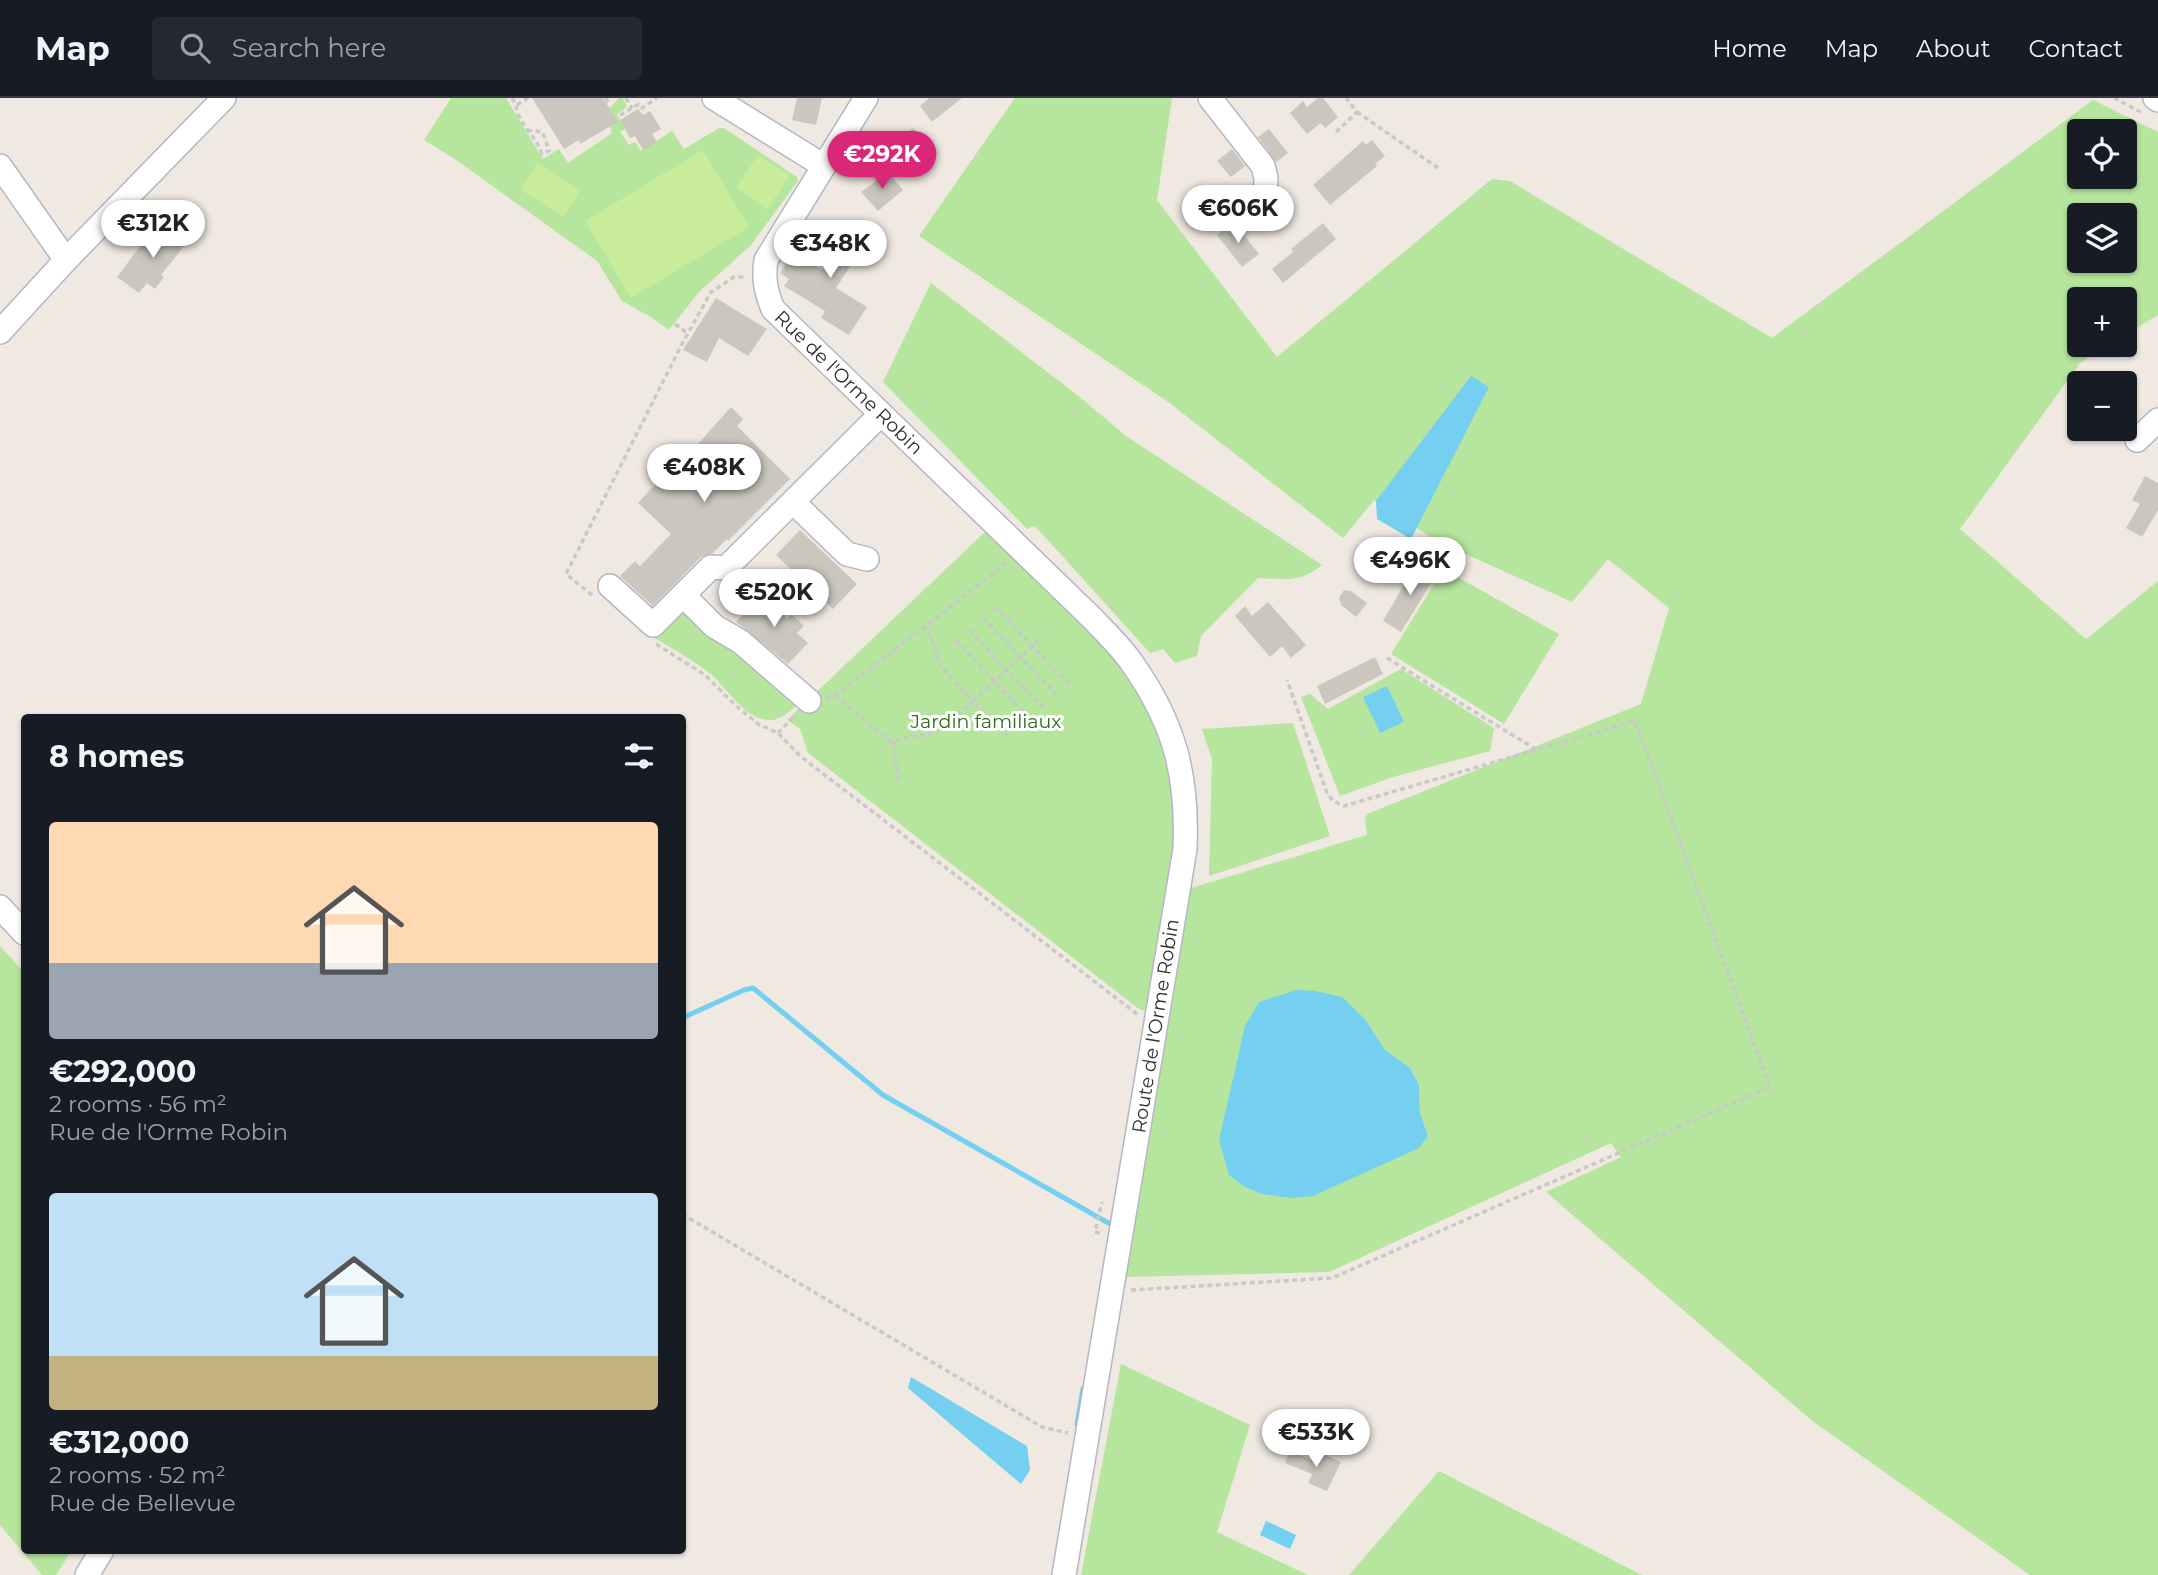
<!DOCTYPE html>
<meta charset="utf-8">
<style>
:root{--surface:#171b24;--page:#242831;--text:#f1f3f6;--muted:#9ea1a6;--line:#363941;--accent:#db2777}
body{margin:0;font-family:Montserrat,sans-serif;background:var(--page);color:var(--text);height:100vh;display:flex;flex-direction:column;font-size:26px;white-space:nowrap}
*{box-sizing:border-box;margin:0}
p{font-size:23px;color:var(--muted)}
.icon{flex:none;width:38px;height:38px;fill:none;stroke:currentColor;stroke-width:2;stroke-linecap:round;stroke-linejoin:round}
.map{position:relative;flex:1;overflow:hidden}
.panel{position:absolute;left:21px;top:616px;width:665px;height:840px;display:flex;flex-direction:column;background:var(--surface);border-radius:7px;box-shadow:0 2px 5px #0004}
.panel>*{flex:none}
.fabs{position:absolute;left:2067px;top:21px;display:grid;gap:14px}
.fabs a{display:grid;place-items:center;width:70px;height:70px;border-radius:7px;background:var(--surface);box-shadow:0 2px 5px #0004;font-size:35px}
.price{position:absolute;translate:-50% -60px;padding:0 16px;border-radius:24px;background:#fff;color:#222;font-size:23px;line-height:46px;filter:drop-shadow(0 2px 4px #0008)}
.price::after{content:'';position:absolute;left:50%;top:42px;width:21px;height:16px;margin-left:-10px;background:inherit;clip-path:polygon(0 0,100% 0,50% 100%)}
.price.active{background:var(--accent);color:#fff}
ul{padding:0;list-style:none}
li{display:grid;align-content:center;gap:14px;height:371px;padding:0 28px}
li span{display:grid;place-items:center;height:217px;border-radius:7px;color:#555}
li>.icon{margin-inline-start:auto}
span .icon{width:126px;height:126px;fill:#fffc;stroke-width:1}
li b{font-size:30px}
h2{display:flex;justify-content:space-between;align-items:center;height:84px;padding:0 28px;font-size:30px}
header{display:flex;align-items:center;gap:42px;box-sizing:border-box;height:98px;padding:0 35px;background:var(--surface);border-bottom:2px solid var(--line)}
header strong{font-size:33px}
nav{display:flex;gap:38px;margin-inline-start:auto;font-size:24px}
.search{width:490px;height:63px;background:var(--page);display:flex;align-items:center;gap:18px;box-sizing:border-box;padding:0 24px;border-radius:7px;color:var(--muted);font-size:26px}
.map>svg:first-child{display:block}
.green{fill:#b6e59e;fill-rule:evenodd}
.pitch{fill:#c9ec9a}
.water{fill:#75cff0}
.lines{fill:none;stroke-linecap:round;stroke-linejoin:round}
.stream{stroke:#75cff0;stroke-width:5}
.building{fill:#cbc7bf}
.minor-casing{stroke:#b4b7c1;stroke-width:26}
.path{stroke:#c9c9c9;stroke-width:3.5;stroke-dasharray:5 3.5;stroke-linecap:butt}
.minor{stroke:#fff;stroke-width:23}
.labels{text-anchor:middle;stroke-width:6;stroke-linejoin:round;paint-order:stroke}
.street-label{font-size:19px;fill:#2e2e2e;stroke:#fff}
.park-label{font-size:19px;fill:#2c6e1b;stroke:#fff}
</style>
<header>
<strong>Map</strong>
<div class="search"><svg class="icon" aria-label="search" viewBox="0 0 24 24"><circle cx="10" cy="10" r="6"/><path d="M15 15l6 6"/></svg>Search here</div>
<nav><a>Home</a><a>Map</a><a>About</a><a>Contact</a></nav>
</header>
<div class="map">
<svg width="2158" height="1477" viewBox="0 0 2158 1477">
<rect width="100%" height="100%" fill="#efe9e1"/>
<path class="green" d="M451 0H506L543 61 559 51 568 65 612 35 606 14 619 0H623L627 9 617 16 625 31 620 34 629 47 635 44 641 53 672 33 684 51 719 30H724L797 79 798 83 751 147 699 194 669 232 651 219 622 203 597 163 452 59 424 42Z
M1015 0H1172L1157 102 1277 259 1492 81 1510 83 1772 240 2093 2 2158 34V217L2125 237 2124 201H2079V247H2109L2080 265 1960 431 2086 541 2158 483V1477H2030L1811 1322 1546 1094 1621 1059 1611 1045 1329 1174 1126 1179 1191 790 1367 737 1365 722 1367 716 1641 606 1669 510 1608 461 1572 504 1437 443 1374 402 1343 440 1167 303 919 138ZM2079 33H2124V79H2079ZM2079 117H2124V163H2079ZM1365 921 1385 952 1410 970 1419 987 1420 1015 1428 1038 1291 1100 1261 1096 1243 1088Z
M931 185 1076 296 1126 338 1322 467C1300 485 1285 481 1258 480L1201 538 1197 558 1175 565 1163 551 1150 555 1035 428 1027 431 883 284Z
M987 432 1108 552 1148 613 1169 668 1175 736 1146 913 1139 911 808 655 800 631 787 622Z
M1443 471 1559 536 1504 626 1391 556Z
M687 507 802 602C793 610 783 622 771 622 744 623 727 588 708 574 691 561 671 550 653 539Z
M1401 571 1494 630 1490 653 1393 679 1340 698 1301 599 1310 596 1328 611Z
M1293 625 1330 738 1209 778 1212 661 1202 631Z
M0 848 24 874V1452L71 1453 56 1477H42L0 1427Z
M1121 1266 1250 1327 1217 1434 1308 1477H1081Z
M1439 1373 1642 1477H1349Z"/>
<path class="pitch" d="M703 52 749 129 631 200 585 123Z
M758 57 790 77 767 112 736 90Z
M537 65 580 92 563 119 521 92Z"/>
<path class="water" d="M1471 278 1489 289 1411 441 1377 421 1376 403Z
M1387 588 1404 624 1380 635 1363 599Z
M1296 892 1316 893 1342 899 1365 921 1385 952 1410 970 1419 987 1420 1015 1428 1038 1419 1050 1313 1098 1291 1100 1261 1096 1243 1088 1229 1077 1219 1042 1245 928 1259 904Z
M911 1279 1027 1348 1030 1372 1021 1386 908 1290Z
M1266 1423 1296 1437 1290 1451 1260 1437Z"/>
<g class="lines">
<path class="stream" d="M682 920 744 892 753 890 883 997 1112 1127
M1077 1326 1083 1291"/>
</g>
<path class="building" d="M532 0H603L618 24 580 46 579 42 564 51Z
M797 0H822L816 27 792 22Z
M929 0H962L932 24 920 8Z
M1318 0H1323L1338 19 1325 30 1321 25 1307 36 1290 15 1303 3 1307 9Z
M638 11 643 17 650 13 661 31 652 36 657 44 643 52 635 38 630 40 620 22Z
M913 30 930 49 905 69 890 50Z
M1269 31 1288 55 1276 64 1258 39Z
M1372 42 1385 58 1375 66 1377 68 1330 107 1313 87 1363 43 1366 47Z
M1232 51 1245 68 1231 79 1217 63Z
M888 74 903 92 878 113 861 94Z
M855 122 873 133 836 190 867 209 849 237 821 220 825 213 784 188 789 181 780 175 793 154 822 172Z
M1233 124 1259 156 1242 169 1217 137Z
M163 125 188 143 161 177 164 179 155 191 147 185 139 195 117 179 144 143 150 148Z
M1323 125 1336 141 1283 185 1272 171 1293 154 1291 151Z
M716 200 767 231 748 258 719 240 707 264 683 252Z
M731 309 743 321 737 328 790 381 728 443 727 441 713 455 701 459 653 508 620 478 635 463 640 468 671 436 638 405 678 362 681 365Z
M2145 378 2158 385V412L2142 439 2126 430 2140 406 2132 402Z
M800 432 857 486 833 511 776 457Z
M1417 464 1437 476 1401 534 1383 523Z
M1344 492 1351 493 1367 505 1356 519 1341 507 1339 500Z
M762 496 787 520 791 516 804 528 797 535 808 545 788 566 736 524Z
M1268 504 1306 547 1291 560 1282 548 1270 559 1235 518 1245 508 1252 518Z
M1375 559 1383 576 1325 606 1317 588Z
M1290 1353 1317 1364 1321 1355 1341 1364 1327 1393 1308 1385 1312 1376 1285 1365Z"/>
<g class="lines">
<defs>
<path id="minor" d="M714 0 824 68
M866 0 766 162C763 181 766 194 773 211L1093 521C1106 535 1121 549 1132 565 1175 626 1188 677 1185 751L1064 1477
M1210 0 1263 68 1266 80 1265 104
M2155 0 2158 2
M0 68 66 162
M0 234 66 162 224 0
M2137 342 2158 322
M793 404 847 456 867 461
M610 488 653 527 711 469 726 470 881 316
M683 497 714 528 741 544 809 603
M0 809 24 835
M87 1477 102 1452"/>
</defs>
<use href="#minor" class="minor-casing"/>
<path class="path" d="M512 0C516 6 516 10 518 16 525 32 537 40 542 56L549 53 543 35 534 32 529 33
M606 0 608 5
M626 0 632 10
M2114 0 2141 14
M517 7 528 0
M1357 14 1441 72
M620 17 639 6 642 10 657 0
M1336 34 1357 14 1346 0
M675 226 687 235
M592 497 566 476 683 244 711 194 734 179H747
M995 509 1070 587
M983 520 1058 598
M969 532 1045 612
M956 542 1032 622
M656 546 705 577 735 607 758 626 778 635 800 658 1137 916
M1387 560 1537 652
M835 598C855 613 872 631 893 644 905 638 914 639 926 636 945 630 959 615 973 603L941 568 927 528
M826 600 835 598 1007 465
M778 635 796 616
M1009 639 973 603 1043 538
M893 644 899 684
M682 1116 1042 1329 1068 1335
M1100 1135 1095 1134 1102 1104
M1131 1192 1332 1180 1770 989 1635 623 1344 708 1333 703 1327 695 1287 582"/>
<use href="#minor" class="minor"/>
</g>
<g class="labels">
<g class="street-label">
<text transform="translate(849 284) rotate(44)" y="7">Rue de l'Orme Robin</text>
<text transform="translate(1155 928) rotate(-81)" y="7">Route de l'Orme Robin</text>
</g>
<g class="park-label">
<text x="986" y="630">Jardin familiaux</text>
</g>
</g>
</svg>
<div class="fabs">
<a><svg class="icon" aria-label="locate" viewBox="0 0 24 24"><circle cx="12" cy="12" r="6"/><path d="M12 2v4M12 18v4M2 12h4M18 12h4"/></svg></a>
<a><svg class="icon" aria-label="layers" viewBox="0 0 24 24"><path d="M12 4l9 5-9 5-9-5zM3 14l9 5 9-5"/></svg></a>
<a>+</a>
<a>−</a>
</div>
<b class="price active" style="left:882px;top:93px">€292K</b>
<b class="price" style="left:1238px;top:147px">€606K</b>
<b class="price" style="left:153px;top:162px">€312K</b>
<b class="price" style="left:830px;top:182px">€348K</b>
<b class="price" style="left:704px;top:406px">€408K</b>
<b class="price" style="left:1410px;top:499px">€496K</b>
<b class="price" style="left:774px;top:531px">€520K</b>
<b class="price" style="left:1316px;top:1371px">€533K</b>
<section class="panel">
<h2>8 homes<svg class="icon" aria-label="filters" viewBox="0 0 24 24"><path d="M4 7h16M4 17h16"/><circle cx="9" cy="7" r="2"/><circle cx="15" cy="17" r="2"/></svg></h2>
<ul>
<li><span style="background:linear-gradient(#ffd9b3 65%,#9aa5b1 0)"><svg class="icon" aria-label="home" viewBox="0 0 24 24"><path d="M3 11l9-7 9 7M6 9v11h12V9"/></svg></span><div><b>€292,000</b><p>2 rooms · 56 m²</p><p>Rue de l'Orme Robin</p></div></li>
<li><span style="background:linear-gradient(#bfe0f5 75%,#c2b280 0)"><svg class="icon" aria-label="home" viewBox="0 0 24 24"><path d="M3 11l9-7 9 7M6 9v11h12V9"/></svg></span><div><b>€312,000</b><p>2 rooms · 52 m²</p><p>Rue de Bellevue</p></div></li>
</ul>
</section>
</div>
